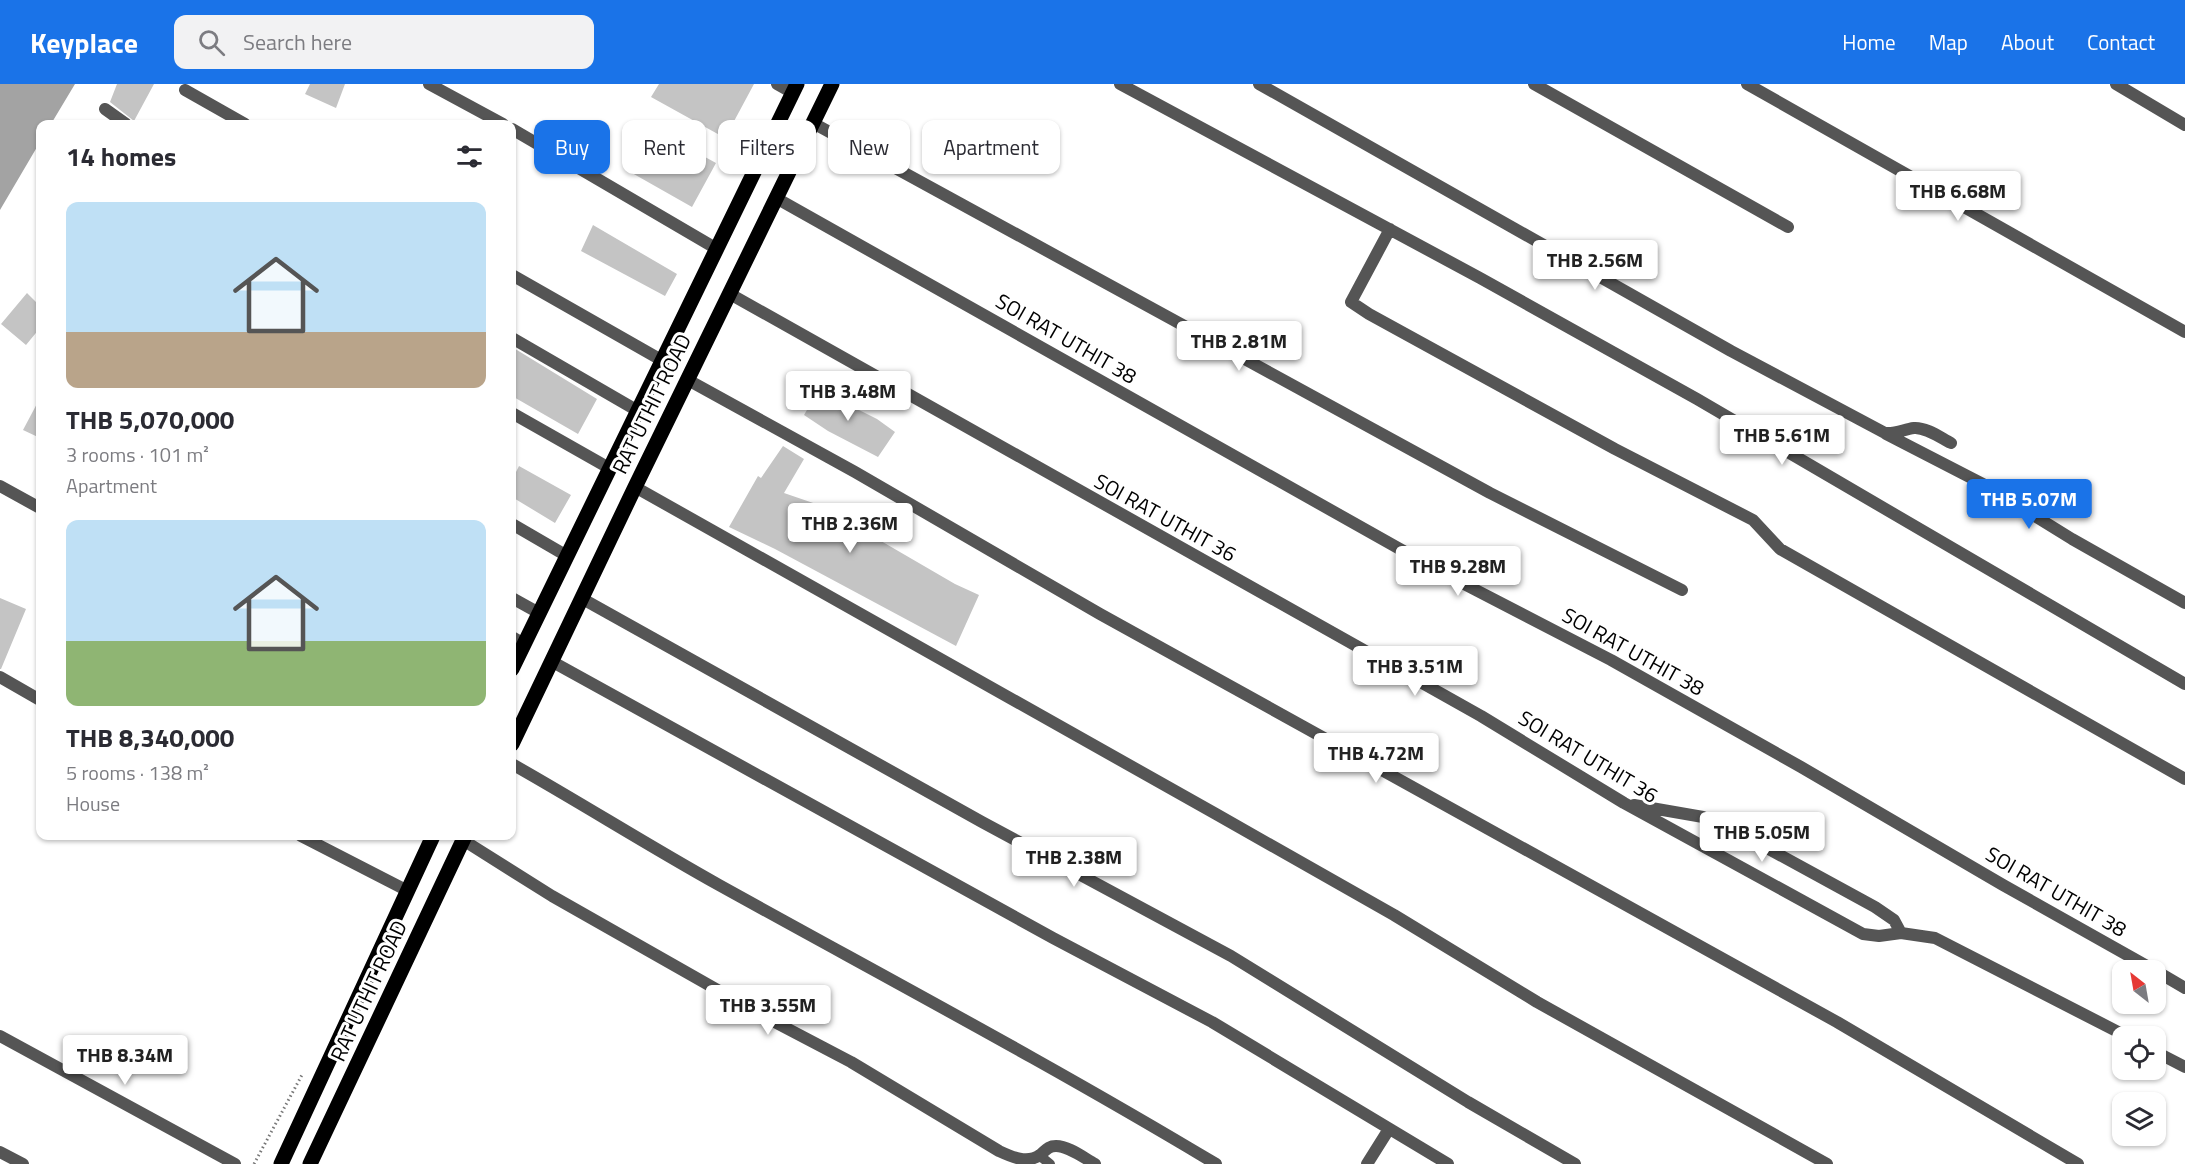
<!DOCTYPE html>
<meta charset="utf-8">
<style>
:root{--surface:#fff;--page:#f2f2f3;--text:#2b2b33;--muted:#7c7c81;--accent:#1a73e8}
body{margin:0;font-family:"Titillium Web",sans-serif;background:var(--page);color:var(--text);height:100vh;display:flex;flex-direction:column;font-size:22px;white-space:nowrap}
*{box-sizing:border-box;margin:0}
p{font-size:20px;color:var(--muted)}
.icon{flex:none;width:33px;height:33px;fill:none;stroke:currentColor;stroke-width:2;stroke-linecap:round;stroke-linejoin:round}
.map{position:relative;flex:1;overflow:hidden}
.details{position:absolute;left:36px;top:36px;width:480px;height:720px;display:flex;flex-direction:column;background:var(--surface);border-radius:12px;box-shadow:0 2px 4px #0004}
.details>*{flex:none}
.banner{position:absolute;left:534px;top:36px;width:570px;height:54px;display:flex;gap:12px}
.needle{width:39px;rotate:329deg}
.fabs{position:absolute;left:2112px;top:876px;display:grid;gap:12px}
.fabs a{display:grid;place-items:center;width:54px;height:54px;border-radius:12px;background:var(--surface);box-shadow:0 2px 4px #0004;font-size:30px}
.price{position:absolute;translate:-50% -51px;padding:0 14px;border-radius:6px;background:#fff;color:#222;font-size:20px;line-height:39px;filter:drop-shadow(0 2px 3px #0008)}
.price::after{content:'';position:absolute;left:50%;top:36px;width:18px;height:14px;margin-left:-9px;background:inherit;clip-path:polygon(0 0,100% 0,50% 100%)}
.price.on{background:var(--accent);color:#fff}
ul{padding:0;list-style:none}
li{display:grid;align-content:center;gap:12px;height:318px;padding:0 30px}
li span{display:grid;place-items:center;height:186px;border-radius:12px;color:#555}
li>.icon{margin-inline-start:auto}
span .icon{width:108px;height:108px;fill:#fffc;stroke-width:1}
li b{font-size:26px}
h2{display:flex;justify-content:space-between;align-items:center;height:72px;padding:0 30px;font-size:26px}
.pill{padding:0 21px;border-radius:12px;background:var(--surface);box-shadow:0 2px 4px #0004;font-size:21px;line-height:54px}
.pill.on{background:var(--accent);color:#fff}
header{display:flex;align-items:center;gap:36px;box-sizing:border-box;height:84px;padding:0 30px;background:var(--accent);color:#fff}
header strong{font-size:28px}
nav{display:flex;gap:33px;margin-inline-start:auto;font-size:21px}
.search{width:420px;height:54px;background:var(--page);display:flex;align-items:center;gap:15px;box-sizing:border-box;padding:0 21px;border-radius:12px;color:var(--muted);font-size:22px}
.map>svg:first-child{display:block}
.water{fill:#a3a3a3}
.building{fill:#c4c4c4}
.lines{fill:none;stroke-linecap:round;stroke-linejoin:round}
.path{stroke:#777;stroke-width:3;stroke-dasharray:1.5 3;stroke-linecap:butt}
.lane{stroke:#555;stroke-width:10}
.street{stroke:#555;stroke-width:12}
.primary{stroke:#000;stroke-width:15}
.labels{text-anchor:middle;stroke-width:6;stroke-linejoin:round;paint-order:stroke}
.street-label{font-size:21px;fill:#000;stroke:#fff}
</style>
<header>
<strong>Keyplace</strong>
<div class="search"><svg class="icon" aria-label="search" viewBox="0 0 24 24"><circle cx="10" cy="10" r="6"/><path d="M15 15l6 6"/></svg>Search here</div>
<nav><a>Home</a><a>Map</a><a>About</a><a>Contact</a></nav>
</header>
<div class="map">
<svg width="2185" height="1080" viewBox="0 0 2185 1080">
<rect width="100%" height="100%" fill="#fff"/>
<path class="water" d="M0 0H75L51 40H40V58L0 126Z"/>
<path class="building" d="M117 0H154L134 37 110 18Z
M310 0H345L336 24 305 10Z
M659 0H754L725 54 651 13Z
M654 45 716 79 692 123 632 89Z
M593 141 677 190 665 212 581 167Z
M27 209 40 222V244L26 261 1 240Z
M512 263 597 315 578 350 512 312Z
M824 297 843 318 877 335 895 348 878 373 828 347 804 331Z
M40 314V354L23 346Z
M783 362 804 375 784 409 819 421 955 500 979 511 956 562 775 465 729 443 758 392 761 394Z
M519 382 571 411 555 439 512 413V396Z
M0 514 26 525 1 585H0Z"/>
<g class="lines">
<path class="path" d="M254 1080 303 989"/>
<path class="lane" d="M1039 1071 1050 1080"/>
<path class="street" d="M429 0 503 40
M777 0 793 9
M1120 0 1480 194 1697 315 2185 600
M1259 0 1731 267 1885 349C1897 350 1904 345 1914 344 1926 343 1941 354 1951 359
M1534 0 1788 143
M1747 0 2185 248
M2116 0 2185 41
M185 6 245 40
M105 25 126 40
M813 39 1490 409 1682 506
M512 45 717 165
M776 114 1439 487 1611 576 1801 683 2003 801 2154 886
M1390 145 1351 218 1369 230 1615 365 1753 436 1780 465 2185 695
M512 191 663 277
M730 210 1481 632 1624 719 1863 850 1879 852 1901 849 1935 854 2126 952
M512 254 638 327
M688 296 855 388 1100 530 1837 938 2078 1080
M512 329 609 384
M1886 350 1983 400 2072 455 2185 519
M0 402 40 424
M635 403 1216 730 1394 831 1537 918 1827 1080
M512 440 567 472
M512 514 539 529
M581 514 982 738 1231 872 1468 1018 1575 1080
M512 553 524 560
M551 577 1053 854 1212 938 1448 1080
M0 593 40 616
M512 680C581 719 649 762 719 801 885 893 1053 982 1216 1080
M1634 721 1703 733 1734 746 1875 823 1894 836 1901 849
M301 752 408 807
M463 756 552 812 767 934 851 978 999 1067C1012 1073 1027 1080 1040 1071 1046 1066 1048 1062 1056 1062 1069 1062 1084 1074 1095 1080
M2156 887 2185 904
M0 952 235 1080
M2156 968 2185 983
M0 1068 23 1080
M1367 1080 1389 1045"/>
<path class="primary" d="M512 585 797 0
M512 660 635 403 832 0
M281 1080 433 752
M310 1080 465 752"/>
</g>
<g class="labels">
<g class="street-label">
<text transform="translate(1066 255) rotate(30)" y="7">SOI RAT UTHIT 38</text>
<text transform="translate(652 320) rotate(-64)" y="7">RAT UTHIT ROAD</text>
<text transform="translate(1165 434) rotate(29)" y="7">SOI RAT UTHIT 36</text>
<text transform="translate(1633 568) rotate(29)" y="7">SOI RAT UTHIT 38</text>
<text transform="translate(1588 673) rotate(31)" y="7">SOI RAT UTHIT 36</text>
<text transform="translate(2056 808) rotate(30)" y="7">SOI RAT UTHIT 38</text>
<text transform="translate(369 907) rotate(-65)" y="7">RAT UTHIT ROAD</text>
</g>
</g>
</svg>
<div class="fabs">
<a><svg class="needle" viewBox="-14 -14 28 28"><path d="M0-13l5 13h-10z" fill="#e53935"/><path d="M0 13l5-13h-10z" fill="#7c7c81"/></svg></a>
<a><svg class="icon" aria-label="locate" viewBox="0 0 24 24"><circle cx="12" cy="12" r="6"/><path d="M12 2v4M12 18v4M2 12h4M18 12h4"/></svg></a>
<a><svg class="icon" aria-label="layers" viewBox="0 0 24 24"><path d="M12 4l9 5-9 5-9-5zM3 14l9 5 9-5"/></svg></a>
</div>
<b class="price" style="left:1958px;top:138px">THB 6.68M</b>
<b class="price" style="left:1595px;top:207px">THB 2.56M</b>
<b class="price" style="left:1239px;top:288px">THB 2.81M</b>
<b class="price" style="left:848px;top:338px">THB 3.48M</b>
<b class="price" style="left:1782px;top:382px">THB 5.61M</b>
<b class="price on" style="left:2029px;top:446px">THB 5.07M</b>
<b class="price" style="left:850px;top:470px">THB 2.36M</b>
<b class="price" style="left:1458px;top:513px">THB 9.28M</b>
<b class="price" style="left:1415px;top:613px">THB 3.51M</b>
<b class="price" style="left:1376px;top:700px">THB 4.72M</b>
<b class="price" style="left:1762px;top:779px">THB 5.05M</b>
<b class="price" style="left:1074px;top:804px">THB 2.38M</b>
<b class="price" style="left:768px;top:952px">THB 3.55M</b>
<b class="price" style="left:125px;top:1002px">THB 8.34M</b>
<div class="banner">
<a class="pill on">Buy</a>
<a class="pill">Rent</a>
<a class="pill">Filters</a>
<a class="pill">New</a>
<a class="pill">Apartment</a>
</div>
<section class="details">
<h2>14 homes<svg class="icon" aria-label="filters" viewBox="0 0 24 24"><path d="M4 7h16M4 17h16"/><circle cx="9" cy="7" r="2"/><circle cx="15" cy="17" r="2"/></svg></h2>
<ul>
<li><span style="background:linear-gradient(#bfe0f5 70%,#b9a48a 0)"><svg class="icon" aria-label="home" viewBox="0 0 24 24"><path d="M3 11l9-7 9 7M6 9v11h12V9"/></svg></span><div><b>THB 5,070,000</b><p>3 rooms · 101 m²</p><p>Apartment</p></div></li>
<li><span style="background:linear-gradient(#bfe0f5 65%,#8fb573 0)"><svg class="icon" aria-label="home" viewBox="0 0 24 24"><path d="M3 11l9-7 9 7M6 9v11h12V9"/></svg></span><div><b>THB 8,340,000</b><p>5 rooms · 138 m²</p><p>House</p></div></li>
</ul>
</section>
</div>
